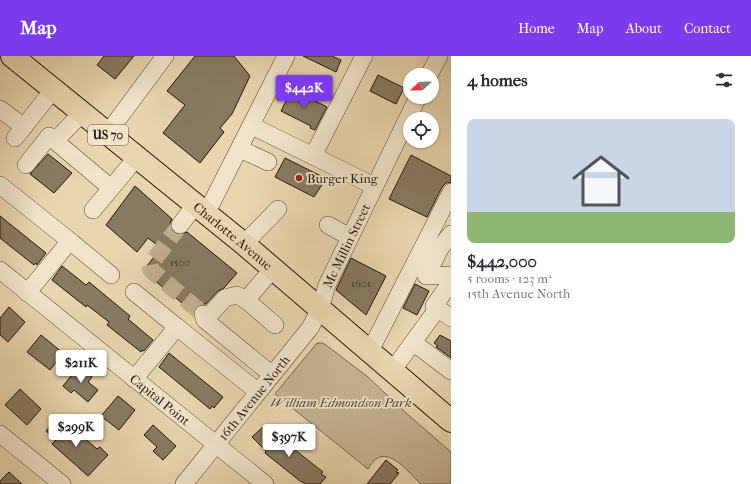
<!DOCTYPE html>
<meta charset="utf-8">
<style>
:root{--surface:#fff;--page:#f7f7f7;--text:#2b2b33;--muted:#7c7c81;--accent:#7c3aed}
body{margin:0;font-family:"IM FELL French Canon",serif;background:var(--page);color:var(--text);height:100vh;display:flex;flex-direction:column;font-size:15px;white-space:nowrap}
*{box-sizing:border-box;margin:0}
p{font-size:13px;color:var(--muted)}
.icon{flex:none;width:22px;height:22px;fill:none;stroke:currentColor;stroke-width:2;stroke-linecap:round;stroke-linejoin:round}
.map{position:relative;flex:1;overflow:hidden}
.panel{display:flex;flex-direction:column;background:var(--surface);width:300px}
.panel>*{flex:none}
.needle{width:26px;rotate:248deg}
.fabs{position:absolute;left:403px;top:12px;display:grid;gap:8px}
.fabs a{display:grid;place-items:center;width:36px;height:36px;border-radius:50%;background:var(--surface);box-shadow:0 1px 3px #0004;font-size:20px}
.price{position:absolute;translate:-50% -34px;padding:0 9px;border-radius:4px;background:#fff;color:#222;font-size:13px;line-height:26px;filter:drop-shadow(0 1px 2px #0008)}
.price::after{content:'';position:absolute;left:50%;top:24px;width:12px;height:9px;margin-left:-6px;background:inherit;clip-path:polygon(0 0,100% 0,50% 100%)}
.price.active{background:var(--accent);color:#fff}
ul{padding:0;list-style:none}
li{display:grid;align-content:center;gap:8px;height:212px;padding:0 16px}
li span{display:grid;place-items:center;height:124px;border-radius:8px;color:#555}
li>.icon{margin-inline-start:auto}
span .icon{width:72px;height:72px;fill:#fffc;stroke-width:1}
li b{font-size:17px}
h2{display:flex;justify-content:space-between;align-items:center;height:48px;padding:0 16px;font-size:17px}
header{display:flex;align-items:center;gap:24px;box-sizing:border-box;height:56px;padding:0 20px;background:var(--accent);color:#fff}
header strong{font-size:19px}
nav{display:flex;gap:22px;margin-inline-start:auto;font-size:14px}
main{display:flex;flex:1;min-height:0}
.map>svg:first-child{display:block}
.green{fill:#c7b594;stroke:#736651}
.building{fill:#887a62;stroke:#1f160e}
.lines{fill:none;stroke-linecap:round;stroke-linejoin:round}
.minor-tunnel{stroke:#c1b08f;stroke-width:17;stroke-dasharray:17 8;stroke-linecap:butt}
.minor-casing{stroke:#524636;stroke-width:18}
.major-casing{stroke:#1f160e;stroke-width:24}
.minor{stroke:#f1e4cb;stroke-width:17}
.major{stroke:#e9d6af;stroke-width:22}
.poi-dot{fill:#8f2418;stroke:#f1e4cb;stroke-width:1.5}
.labels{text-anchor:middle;stroke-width:3.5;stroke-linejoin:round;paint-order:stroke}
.number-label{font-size:11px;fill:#392f23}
.shield{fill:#f1e4cb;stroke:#5e5447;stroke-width:1}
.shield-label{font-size:12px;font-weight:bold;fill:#1f160e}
.poi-label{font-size:13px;fill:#1f160e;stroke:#f1e4cb;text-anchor:start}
.street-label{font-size:13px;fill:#1f160e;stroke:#f1e4cb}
.park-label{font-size:13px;font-style:italic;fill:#514636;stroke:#f1e4cb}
</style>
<header>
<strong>Map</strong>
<nav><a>Home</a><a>Map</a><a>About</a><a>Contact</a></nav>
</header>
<main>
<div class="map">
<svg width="451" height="428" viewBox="0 0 451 428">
<rect width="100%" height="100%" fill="#e9d6af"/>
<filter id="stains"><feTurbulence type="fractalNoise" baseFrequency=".005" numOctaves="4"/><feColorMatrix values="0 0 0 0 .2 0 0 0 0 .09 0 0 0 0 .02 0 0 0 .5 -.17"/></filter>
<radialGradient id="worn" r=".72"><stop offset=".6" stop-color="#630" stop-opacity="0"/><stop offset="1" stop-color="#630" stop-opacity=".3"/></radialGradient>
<path class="green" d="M317 287H322L326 289 368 321 406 357 451 396V428H421C411 419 391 392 376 403 373 405 370 410 368 413L275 338Z"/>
<path class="building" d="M104 0H134L115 23 97 9Z
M195 0H234L250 20 232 58 220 72 224 76 200 107 163 77 185 49 167 35Z
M303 0H332L341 4 336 16Z
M378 19 404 32 396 48 370 35Z
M292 33 327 51 315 74 310 72 311 70 281 55Z
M48 98 72 117 54 137 30 118Z
M411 99 451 120V126L446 127 442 131 427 161 389 143Z
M285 102 323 121 322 123 325 124 314 141 275 121Z
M135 130 172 163 170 168 174 177 179 179 187 176 237 217 224 232 218 235 206 248H200L196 251 193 256 143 215 161 192 148 182 137 196 106 169Z
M0 160 46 197 37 209 36 207 34 209 0 182Z
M351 202 386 220 366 259 336 234Z
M62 210 86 229 89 226 130 260 128 263 153 284 144 295 142 294 141 296 107 269 109 266 87 249 86 251 52 224Z
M415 228 429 235 417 259 403 252Z
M9 251 25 266 8 286 0 279V262Z
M41 279 63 297 50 314 27 296Z
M440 279 451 285V302L436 291 438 290 434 287Z
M169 297 223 341 214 352 212 350 210 353 159 311Z
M79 310 92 321 88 326 98 334 88 346 74 334 71 337 63 330Z
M20 333 41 353 27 369 5 349Z
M118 340 135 354 119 374 101 360Z
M57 363 70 375 73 372 97 393 100 391 108 399 88 420 52 388 56 384 46 375Z
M153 369 176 390 163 404 153 395 157 391 144 379Z
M263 371 270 376 271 375 323 416 321 418 326 421 320 428H306L300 425 265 397 266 395 252 381Z
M386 404 398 414 396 416 399 417 390 428H367Z
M9 416 22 428H0V425Z"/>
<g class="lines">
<path class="minor-tunnel" d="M180 169 150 209 151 214 203 258"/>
<defs>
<g id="minor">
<path d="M429 19 439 0"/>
<path d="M0 53 24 71"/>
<path d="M81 58 55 85 111 132"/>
<path d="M252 70 374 130"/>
<path d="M107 78 165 0"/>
<path d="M15 82 53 34"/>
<path d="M240 93 268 106"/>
<path d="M313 100 364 0"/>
<path d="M26 109 49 80 55 85"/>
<path d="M0 129 70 185 27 237"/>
<path d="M93 154 137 101"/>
<path d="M207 156 286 0"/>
<path d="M180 169 196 148"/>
<path d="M328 169 350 181"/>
<path d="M451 178 441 191 426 220 451 219"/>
<path d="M70 185 111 219"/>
<path d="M244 188 278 153"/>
<path d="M273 213 246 244 275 269"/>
<path id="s1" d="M0 214 265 428"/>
<path d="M451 226 434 250 451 262"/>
<path d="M134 236 177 271"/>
<path d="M203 258 205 264 271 318"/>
<path d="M205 264 225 242 237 239 246 244"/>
<path d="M414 287 451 315"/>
<path d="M370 295 451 136"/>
<path d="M392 315 438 252"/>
<path d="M134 323 177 271 257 335"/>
<path d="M0 378 62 428"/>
<path id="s2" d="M184 428 310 272 320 253 327 229 418 41"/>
</g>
<g id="major">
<path id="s3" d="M12 0 244 188 451 365"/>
</g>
</defs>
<use href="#minor" class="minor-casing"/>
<use href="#major" class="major-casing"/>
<use href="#minor" class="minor"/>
<use href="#major" class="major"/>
</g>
<circle class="poi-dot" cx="299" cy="122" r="4"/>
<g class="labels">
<g class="number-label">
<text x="180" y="210">1500</text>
<text x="361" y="231">1601</text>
</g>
<rect class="shield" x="88" y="69" width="40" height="20" rx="3"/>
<g class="shield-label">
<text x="108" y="83">US 70</text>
</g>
<g class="poi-label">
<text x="307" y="127">Burger King</text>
</g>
<g class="street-label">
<text dy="5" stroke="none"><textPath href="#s3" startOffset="285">Charlotte Avenue</textPath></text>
<text dy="5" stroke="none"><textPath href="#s2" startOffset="291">Mc Millin Street</textPath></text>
<text dy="5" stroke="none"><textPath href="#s2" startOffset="111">16th Avenue North</textPath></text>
<text dy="5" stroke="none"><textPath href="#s1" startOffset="206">Capital Point</textPath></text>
</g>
<g class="park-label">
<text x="341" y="351">William Edmondson Park</text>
</g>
</g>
<rect width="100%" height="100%" filter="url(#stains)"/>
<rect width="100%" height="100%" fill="url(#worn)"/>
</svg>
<div class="fabs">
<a><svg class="needle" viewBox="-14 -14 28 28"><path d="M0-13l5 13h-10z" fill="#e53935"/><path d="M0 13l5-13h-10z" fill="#7c7c81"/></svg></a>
<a><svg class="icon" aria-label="locate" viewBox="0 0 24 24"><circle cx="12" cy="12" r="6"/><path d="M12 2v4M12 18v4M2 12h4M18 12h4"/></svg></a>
</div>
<b class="price active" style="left:304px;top:53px">$442K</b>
<b class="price" style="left:81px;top:328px">$211K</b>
<b class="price" style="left:76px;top:392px">$299K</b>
<b class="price" style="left:289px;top:402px">$397K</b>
</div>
<section class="panel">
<h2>4 homes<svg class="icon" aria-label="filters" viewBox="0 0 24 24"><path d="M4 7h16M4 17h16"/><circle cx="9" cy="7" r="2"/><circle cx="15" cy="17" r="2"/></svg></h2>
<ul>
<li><span style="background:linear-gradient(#c9d6e8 75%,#8fb573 0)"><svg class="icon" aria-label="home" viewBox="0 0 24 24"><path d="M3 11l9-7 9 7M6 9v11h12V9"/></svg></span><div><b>$442,000</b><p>5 rooms · 123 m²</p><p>15th Avenue North</p></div></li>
</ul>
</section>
</main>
